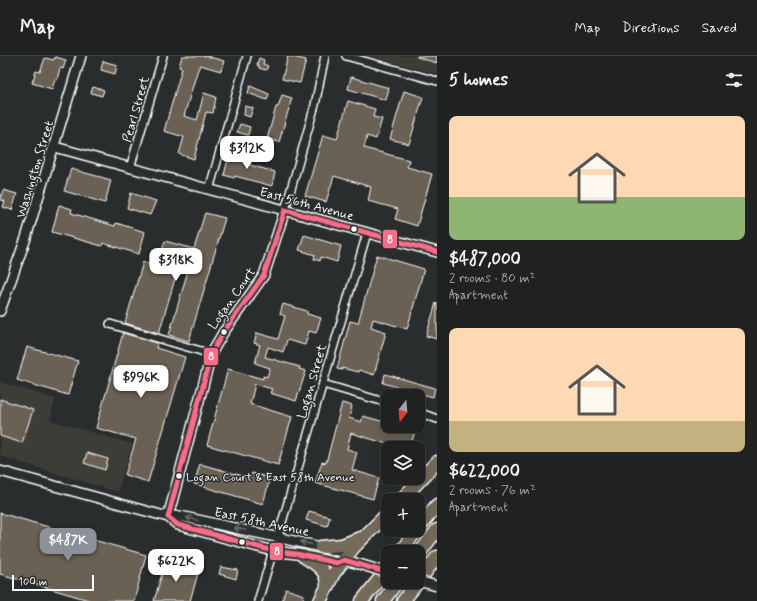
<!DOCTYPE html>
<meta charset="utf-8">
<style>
:root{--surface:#202222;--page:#282a2a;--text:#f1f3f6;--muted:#a2a4a5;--line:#3d3f40;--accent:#8c9099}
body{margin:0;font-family:Mynerve,sans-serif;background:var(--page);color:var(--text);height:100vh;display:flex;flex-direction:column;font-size:15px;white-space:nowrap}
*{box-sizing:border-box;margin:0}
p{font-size:13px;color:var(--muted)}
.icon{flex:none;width:22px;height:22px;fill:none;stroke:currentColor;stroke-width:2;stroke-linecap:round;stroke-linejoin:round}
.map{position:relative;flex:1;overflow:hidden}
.side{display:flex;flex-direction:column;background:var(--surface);width:320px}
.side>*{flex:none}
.needle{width:26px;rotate:196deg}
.tools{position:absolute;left:381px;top:333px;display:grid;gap:8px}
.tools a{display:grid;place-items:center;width:44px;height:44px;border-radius:8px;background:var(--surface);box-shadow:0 2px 10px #0003,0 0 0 1px var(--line);font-size:20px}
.scale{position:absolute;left:12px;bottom:10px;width:82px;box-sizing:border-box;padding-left:4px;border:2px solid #fff;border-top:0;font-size:11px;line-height:14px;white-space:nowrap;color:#fff;-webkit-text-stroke:3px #2a2d2e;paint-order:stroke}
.price{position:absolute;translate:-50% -34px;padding:0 9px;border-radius:8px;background:#fff;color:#222;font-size:13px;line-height:26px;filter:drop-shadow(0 1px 2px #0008)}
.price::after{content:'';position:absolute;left:50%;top:24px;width:12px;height:9px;margin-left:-6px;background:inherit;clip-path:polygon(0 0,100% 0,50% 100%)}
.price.active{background:var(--accent);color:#fff}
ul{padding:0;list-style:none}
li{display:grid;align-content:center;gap:8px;height:212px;padding:0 12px}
li span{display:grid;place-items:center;height:124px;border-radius:8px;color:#555}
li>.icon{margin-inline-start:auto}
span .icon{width:72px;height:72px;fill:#fffc;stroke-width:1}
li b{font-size:17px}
h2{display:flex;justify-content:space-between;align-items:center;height:48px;padding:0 12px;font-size:17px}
header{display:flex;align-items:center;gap:24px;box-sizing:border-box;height:56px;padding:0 20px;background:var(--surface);border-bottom:1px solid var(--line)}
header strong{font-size:19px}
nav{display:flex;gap:22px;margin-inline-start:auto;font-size:14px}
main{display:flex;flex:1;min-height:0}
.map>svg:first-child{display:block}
.built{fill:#3e3c39}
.building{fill:#6b6052;stroke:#fff}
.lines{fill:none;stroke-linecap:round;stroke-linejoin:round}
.street-casing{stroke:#fff;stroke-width:10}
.secondary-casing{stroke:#fff;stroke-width:12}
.highway-casing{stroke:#fff;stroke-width:15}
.street{stroke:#2a2d2e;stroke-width:7}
.secondary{stroke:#2a2d2e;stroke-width:9}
.highway{stroke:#736b5a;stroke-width:12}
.secondary-bridge-casing{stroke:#fff;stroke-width:12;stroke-linecap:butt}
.secondary-bridge{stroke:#2a2d2e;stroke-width:9}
.bus-1-casing{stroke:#2a2d2e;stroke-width:8}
.bus-1{stroke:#fb6d88;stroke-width:5}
.oneway{stroke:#6a6c6d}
.bus-dot{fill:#fff;stroke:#2a2d2e;stroke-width:1.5}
.labels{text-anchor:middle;stroke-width:3;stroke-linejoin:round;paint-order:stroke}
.bus-label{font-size:12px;fill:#fff;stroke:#2a2d2e;text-anchor:start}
.street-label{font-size:13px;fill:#fff;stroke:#2a2d2e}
.line-badge{stroke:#2a2d2e;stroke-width:1.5}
.badge-label{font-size:11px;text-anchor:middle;font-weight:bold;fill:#fff}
</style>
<header>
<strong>Map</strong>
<nav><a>Map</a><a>Directions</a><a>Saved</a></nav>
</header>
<main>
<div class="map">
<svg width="437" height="545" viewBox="0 0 437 545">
<rect width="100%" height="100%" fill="#2a2d2e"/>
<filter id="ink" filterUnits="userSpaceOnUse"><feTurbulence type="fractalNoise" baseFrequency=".025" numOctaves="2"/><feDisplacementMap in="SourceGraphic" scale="8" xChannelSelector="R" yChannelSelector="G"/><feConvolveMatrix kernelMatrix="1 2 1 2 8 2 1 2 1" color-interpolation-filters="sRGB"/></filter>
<g filter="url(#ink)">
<path class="built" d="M370 0H437V18Z
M0 326 55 343 50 364 132 388 118 436 0 400Z"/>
<path class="building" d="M182 0H206L224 5 221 15 200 9 197 16 184 60 197 64 204 37 216 41 213 57 206 56 194 103 179 98 184 81 164 75 182 12 179 11Z
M288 0 306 4 300 27 282 23Z
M417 0H437V7L417 1Z
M55 1 66 4 63 13 60 12 57 24 55 23 52 33 32 27 36 15 40 16 45 2 54 4Z
M259 2 264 4 263 8 268 10 266 14 259 12V10L257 9Z
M103 5 117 9 115 18 101 14Z
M351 21 389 32 386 44 348 33Z
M250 30 269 38 267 44 248 37Z
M93 31 104 34 102 40 91 37Z
M404 35 423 41 409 88 390 83Z
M282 39 292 42 279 86 267 83 276 51H278Z
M348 45 375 53 373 61 382 63 376 83 367 80 364 92 409 104 407 111 432 118 417 170 395 163 398 153 368 145 371 131 334 120 326 146 305 140 323 79 337 83Z
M245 50 253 52 250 61 244 59Z
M240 68 250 71 248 79 237 76Z
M230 95 239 98 238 101 251 104 250 109 275 116 272 130 235 120 234 122 224 119Z
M71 113 111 124 105 147 64 135Z
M3 134 17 138 12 154 3 151 5 145 0 144Z
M131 137 156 145 150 159 127 152Z
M59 149 72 153 71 157 115 170 116 167 145 176 139 198 103 187 102 190 52 176Z
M205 157 225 162 189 285 169 279 189 211 179 209 159 277 125 267 143 206 157 210 165 185 194 193Z
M304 179 341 190 337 206 321 201 320 205 314 203 315 199 299 194Z
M377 199 424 213 407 273 373 263 371 271 386 276 374 319 359 314 358 316 342 312V314L337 313 350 265 358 267Z
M436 247H437V283L426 280Z
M283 248 307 255V258L321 262 316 277 309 275 305 289 287 284 283 296 268 291 265 301 300 311 299 313 306 315 296 345 270 337 272 333 255 328 250 348 292 361 278 409 207 389 228 313 263 323V320L267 321 270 312 255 307 260 289 254 287 257 277 278 283 285 260 280 258Z
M123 277 157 287 156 292 185 301 148 426 125 419 136 383 96 372Z
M27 291 78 305 68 339 17 324Z
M385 318 435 332 433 341 383 327Z
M0 343 33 354 22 387 0 380Z
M342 347 352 350 349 362 361 366 363 360 388 367V370H398L415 375 410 392H391V389L351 377 347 393 357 396 352 414 379 422 373 443 315 427 322 406 326 407Z
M87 397 108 403 105 414 84 407Z
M200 408 250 422 252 417 270 422 263 448 194 428Z
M309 455 330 461 327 470 306 464Z
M0 457 146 499 134 545H92L0 518Z
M166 504 199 514 190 545H154Z
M221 511 238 514 236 523 219 518Z
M286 533 304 539 302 545H282Z"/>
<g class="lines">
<defs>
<path id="street" d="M346 0 437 25
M130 112 163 0
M209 134 247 0
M285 154 315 49 325 0
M110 268 211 298
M323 328 388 347
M418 356 437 363
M278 480 367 177
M258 545 273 495"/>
<path id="secondary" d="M55 91 437 196
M0 255 26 182 81 0
M0 415 168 461 180 460 321 491 342 496 344 504
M168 461 212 296 223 277 264 219 285 154
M168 461 178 469 273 495 297 498 337 507 344 504 359 508"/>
<path id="highway" d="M401 444 437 406
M418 473 437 449
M321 491 342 489 360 482
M400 496 417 474
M418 499 437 474
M303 500C317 509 328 514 327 532
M418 526 437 501
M320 545 334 517 354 491 388 457
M362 545 388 512
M383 545 397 526
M403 545 418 526"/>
</defs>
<use href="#street" class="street-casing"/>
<use href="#secondary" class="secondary-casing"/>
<use href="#highway" class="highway-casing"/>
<use href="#street" class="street"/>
<use href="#secondary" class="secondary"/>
<use href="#highway" class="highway"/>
<defs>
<path id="secondary-bridge" d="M359 508 388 517
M418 525 437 530"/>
</defs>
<use href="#secondary-bridge" class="secondary-bridge-casing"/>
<use href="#secondary-bridge" class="secondary-bridge"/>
<defs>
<path id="bus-1" d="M285 154 437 196
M168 461 212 296 223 277 264 219 285 154
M168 461 178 469 273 495 297 498 337 507 344 504 388 517"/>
</defs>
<use href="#bus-1" class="bus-1-casing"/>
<use href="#bus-1" class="bus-1"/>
</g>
<defs><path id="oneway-shaft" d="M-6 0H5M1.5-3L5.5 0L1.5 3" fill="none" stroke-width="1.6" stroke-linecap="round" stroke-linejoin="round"/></defs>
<g class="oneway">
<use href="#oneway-shaft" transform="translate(192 463) rotate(-165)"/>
<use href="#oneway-shaft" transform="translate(240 473) rotate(-170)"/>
<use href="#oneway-shaft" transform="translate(306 487) rotate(-167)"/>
</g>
</g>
<g class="bus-dot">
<circle cx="354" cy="173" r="3.5"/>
<circle cx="224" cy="276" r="3.5"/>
<circle cx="179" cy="420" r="3.5"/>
<circle cx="242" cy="486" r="3.5"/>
</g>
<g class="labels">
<g class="bus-label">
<text x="186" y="425">Logan Court &amp; East 58th Avenue</text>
</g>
<g class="street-label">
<text transform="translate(135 53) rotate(-74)" y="5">Pearl Street</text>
<text transform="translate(34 113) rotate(-73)" y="5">Washington Street</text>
<text transform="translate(307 147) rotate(15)" y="5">East 56th Avenue</text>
<text transform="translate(231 242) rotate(-55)" y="5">Logan Court</text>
<text transform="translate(311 325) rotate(-74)" y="5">Logan Street</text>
<text transform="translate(262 465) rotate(12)" y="5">East 58th Avenue</text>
</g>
</g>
<g class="line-badge">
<rect x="382" y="173" width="16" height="20" rx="4" fill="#fb6d88"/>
<rect x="203" y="291" width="16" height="19" rx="4" fill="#fb6d88"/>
<rect x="269" y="486" width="15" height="19" rx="4" fill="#fb6d88"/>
</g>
<g class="badge-label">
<text x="390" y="187">8</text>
<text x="211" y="304">8</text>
<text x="277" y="499">8</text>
</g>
</svg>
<div class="tools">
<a><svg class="needle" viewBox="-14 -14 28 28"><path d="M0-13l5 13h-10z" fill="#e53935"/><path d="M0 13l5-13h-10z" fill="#a2a4a5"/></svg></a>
<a><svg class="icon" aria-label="layers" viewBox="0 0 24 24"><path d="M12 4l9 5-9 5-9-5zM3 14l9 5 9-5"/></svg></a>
<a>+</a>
<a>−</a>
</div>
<div class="scale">100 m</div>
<b class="price" style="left:247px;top:114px">$312K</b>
<b class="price" style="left:176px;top:226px">$318K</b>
<b class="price" style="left:141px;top:343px">$996K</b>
<b class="price active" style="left:68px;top:506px">$487K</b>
<b class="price" style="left:176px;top:527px">$622K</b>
</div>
<section class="side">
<h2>5 homes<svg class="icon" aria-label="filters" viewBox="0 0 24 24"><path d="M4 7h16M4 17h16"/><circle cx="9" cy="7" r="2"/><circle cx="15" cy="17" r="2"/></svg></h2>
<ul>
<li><span style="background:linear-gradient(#ffd9b3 65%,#8fb573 0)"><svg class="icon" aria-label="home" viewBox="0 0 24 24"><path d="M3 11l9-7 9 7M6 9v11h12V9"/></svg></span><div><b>$487,000</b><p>2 rooms · 80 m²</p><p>Apartment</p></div></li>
<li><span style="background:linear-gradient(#ffd9b3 75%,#c2b280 0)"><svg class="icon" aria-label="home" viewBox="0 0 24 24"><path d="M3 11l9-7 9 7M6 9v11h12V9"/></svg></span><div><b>$622,000</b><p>2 rooms · 76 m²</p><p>Apartment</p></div></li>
</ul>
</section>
</main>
